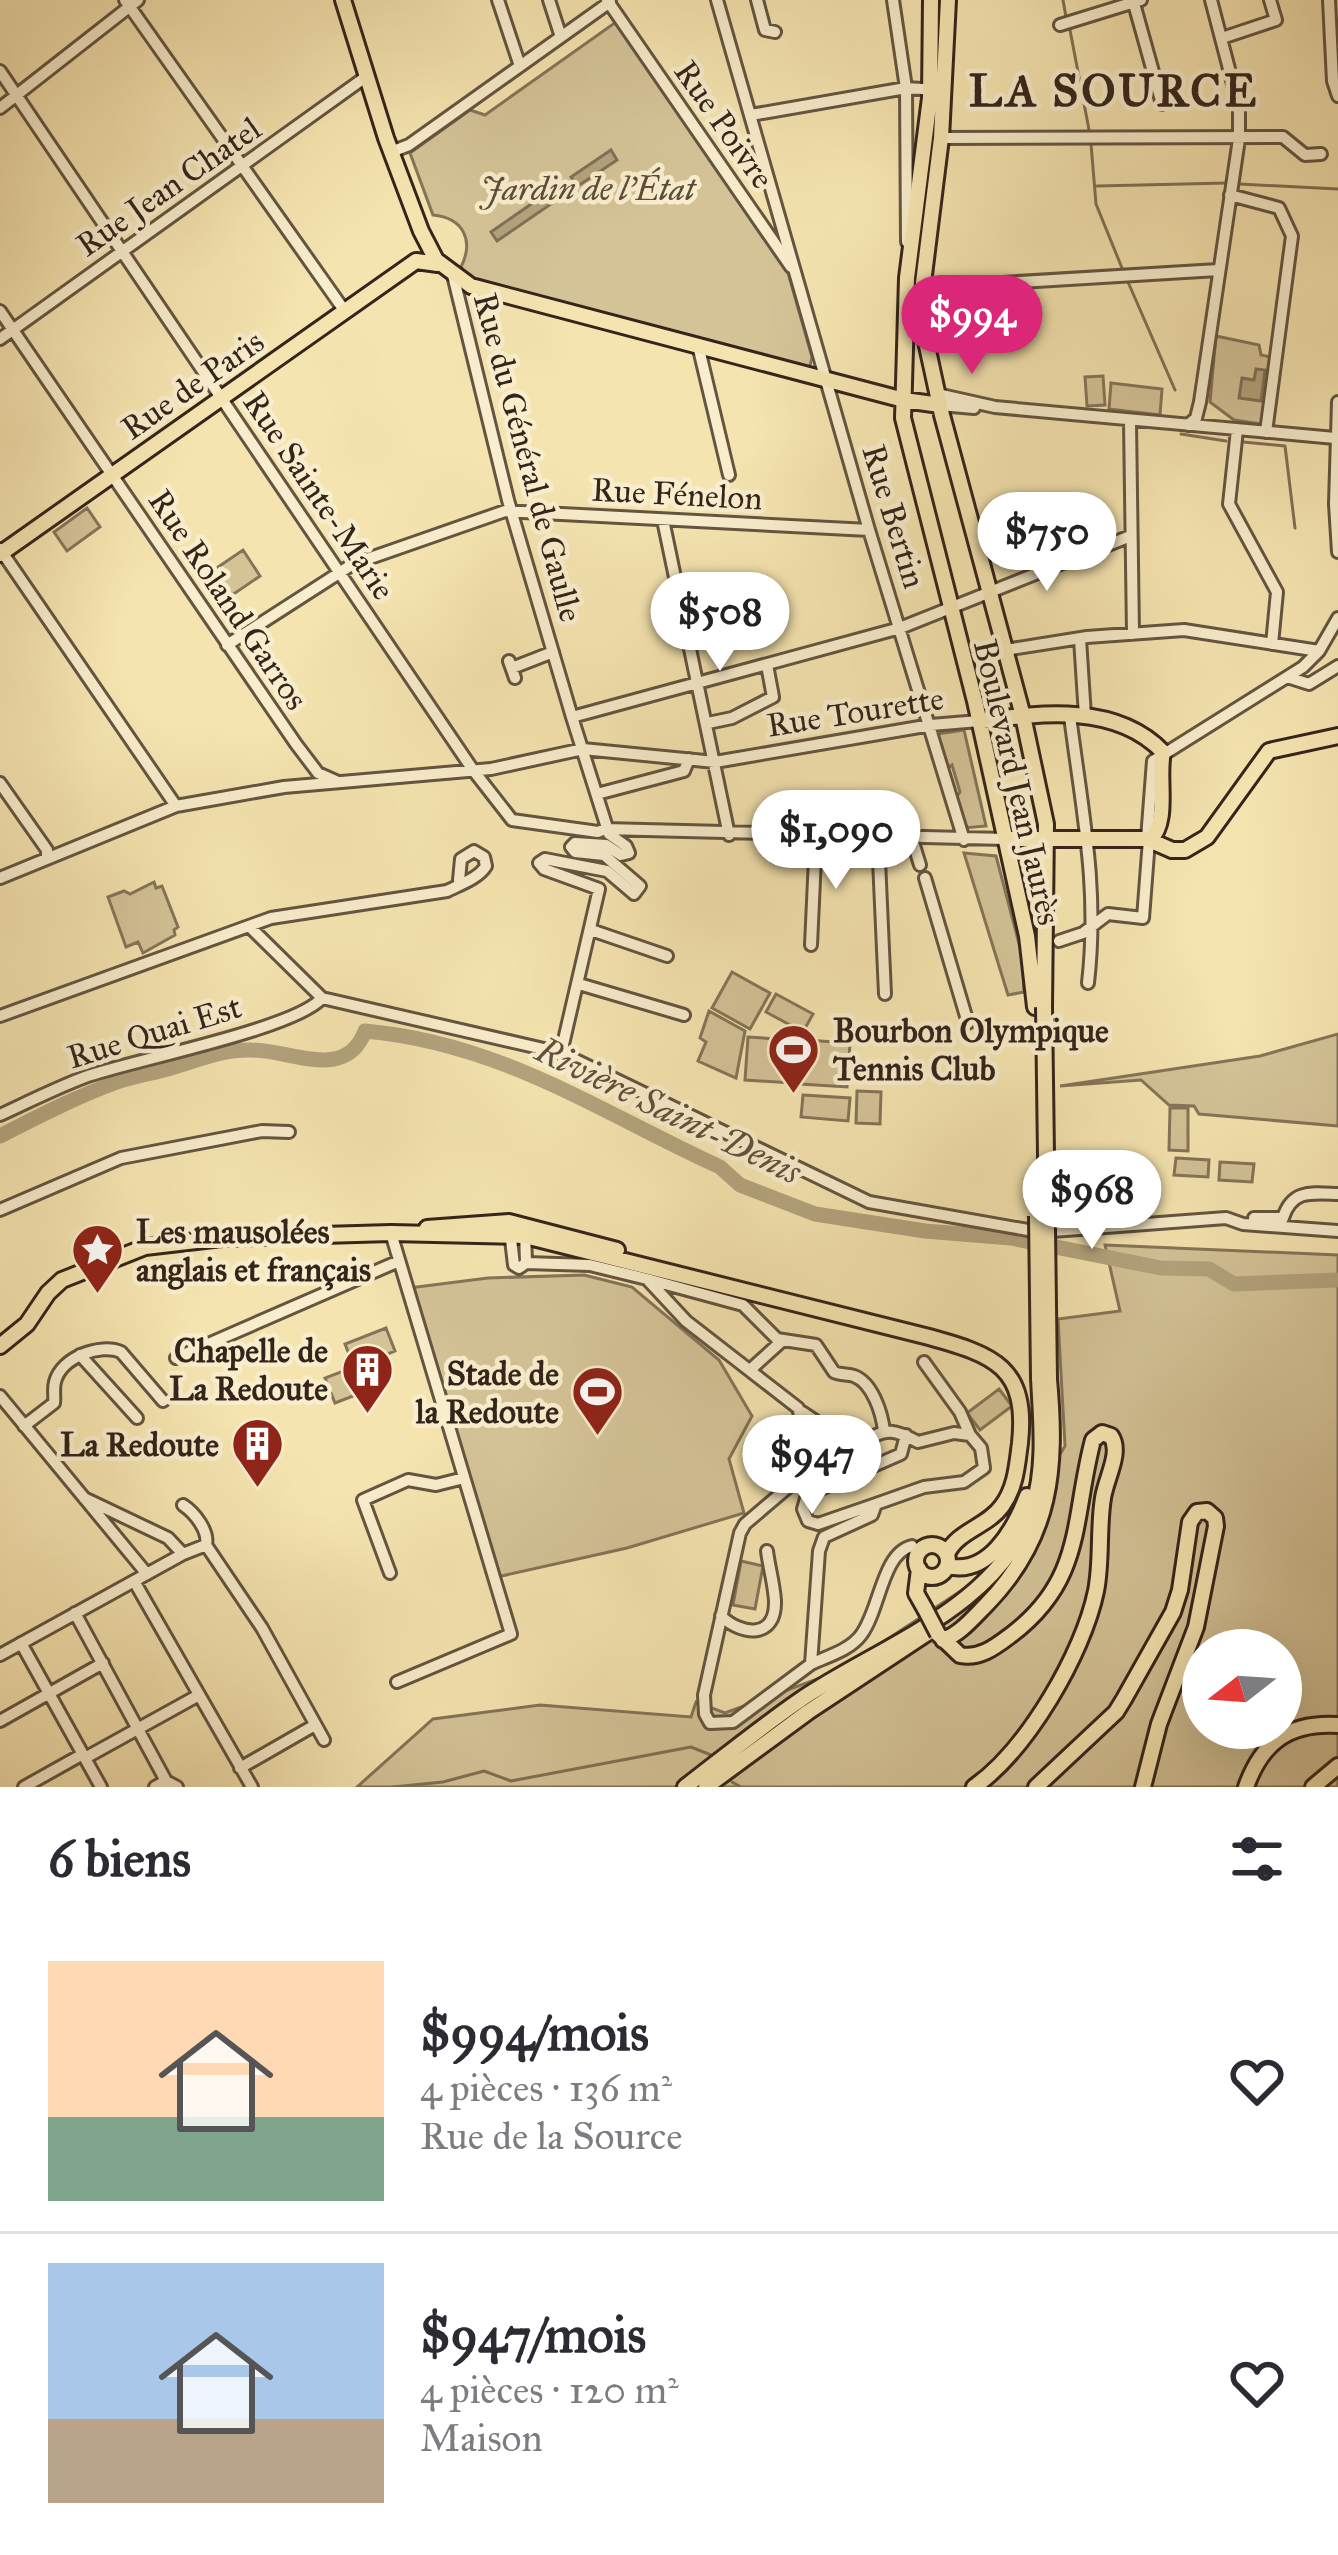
<!DOCTYPE html>
<html lang="fr">
<meta charset="utf-8">
<style>
:root{--surface:#fff;--page:#f2f2f3;--text:#2b2b33;--muted:#7c7c81;--line:#e1e1e2;--accent:#db2777}
body{margin:0;font-family:"IM FELL Great Primer",serif;background:var(--page);color:var(--text);height:100vh;display:flex;flex-direction:column;font-size:45px;white-space:nowrap}
*{box-sizing:border-box;margin:0}
p{font-size:39px;color:var(--muted)}
.icon{flex:none;width:66px;height:66px;fill:none;stroke:currentColor;stroke-width:2;stroke-linecap:round;stroke-linejoin:round}
.map{position:relative;height:1787px;overflow:hidden}
.side{display:flex;flex-direction:column;background:var(--surface);flex:1}
.side>*{flex:none}
.needle{width:78px;rotate:253deg}
.fabs{position:absolute;left:1182px;top:1629px;display:grid;gap:24px}
.fabs a{display:grid;place-items:center;width:120px;height:120px;border-radius:50%;background:var(--surface);box-shadow:0 12px 48px #0002;font-size:60px}
.price{position:absolute;translate:-50% -102px;padding:0 27px;border-radius:42px;background:#fff;color:#222;font-size:39px;line-height:78px;filter:drop-shadow(0 3px 6px #0008)}
.price::after{content:'';position:absolute;left:50%;top:72px;width:36px;height:27px;margin-left:-18px;background:inherit;clip-path:polygon(0 0,100% 0,50% 100%)}
.price.selected{background:var(--accent);color:#fff}
ul{padding:0;list-style:none}
li{display:flex;align-items:center;gap:36px;height:300px;padding:0 48px}
li+li{border-top:3px solid var(--line)}
li span{display:grid;place-items:center;flex:none;width:336px;height:240px;border-radius:0px;color:#555}
li>.icon{margin-inline-start:auto}
span .icon{width:144px;height:144px;fill:#fffc;stroke-width:1}
li b{font-size:51px}
h2{display:flex;justify-content:space-between;align-items:center;height:144px;padding:0 48px;font-size:51px}
.map>svg:first-child{display:block}
.green{fill:#d4c397;stroke:#847459;stroke-width:3;fill-rule:evenodd}
.water{fill:#b3a37d;stroke:#807056;stroke-width:3}
.lines{fill:none;stroke-linecap:round;stroke-linejoin:round}
.stream{stroke:#807056;stroke-width:3}
.river{stroke:#b3a37d;stroke-width:15}
.minor-casing{stroke:#645440;stroke-width:16}
.major-casing{stroke:#34241b;stroke-width:20}
.minor{stroke:#f8edcc;stroke-width:10}
.major{stroke:#f5e4b0;stroke-width:14}
.major-bridge-casing{stroke:#34241b;stroke-width:20;stroke-linecap:butt}
.major-bridge{stroke:#f5e4b0;stroke-width:14}
.labels{text-anchor:middle;stroke-width:9;stroke-linejoin:round;paint-order:stroke}
.street-label{font-size:33px;fill:#34241b;stroke:#f8edcc}
.park-label{font-size:33px;font-style:italic;fill:#5c4c3a;stroke:#f8edcc}
.poi-label{font-size:33px;font-weight:bold;fill:#34241b;stroke:#f8edcc;text-anchor:end}
.water-label{font-size:36px;font-style:italic;fill:#60503d;stroke:#f8edcc}
.district-label{font-size:45px;font-weight:bold;letter-spacing:3px;fill:#34241b;stroke:#f8edcc}
</style>
<div class="map">
<svg width="1338" height="1787" viewBox="0 0 1338 1787">
<rect width="100%" height="100%" fill="#f5e4b0"/>
<filter id="stains"><feTurbulence type="fractalNoise" baseFrequency=".00167" numOctaves="4"/><feColorMatrix values="0 0 0 0 .2 0 0 0 0 .09 0 0 0 0 .02 0 0 0 .5 -.17"/></filter>
<radialGradient id="worn" r=".72"><stop offset=".6" stop-color="#630" stop-opacity="0"/><stop offset="1" stop-color="#630" stop-opacity=".3"/></radialGradient>
<path class="green" d="M616 22 787 269 812 357 810 366 802 369 468 278 461 267C474 241 464 218 433 215L410 153 470 110 485 115Z
M1216 336 1259 345 1261 355 1271 357 1261 424 1234 420 1210 402Z
M1103 376 1105 405 1087 406 1085 377Z
M1111 383 1162 389 1160 415 1109 409Z
M87 508 100 527 67 551 54 532Z
M243 550 260 576 219 604 202 578Z
M964 730 986 826 964 828 956 798 960 792 952 765 946 769 937 734Z
M964 853 996 856 1022 955 1024 992 1008 995Z
M1014 860 1040 861 1037 944 1034 943Z
M154 882 156 888 162 886 178 927 174 930 175 935 143 953 138 942 126 947 108 897 124 891 130 894Z
M732 972 770 993 750 1029 712 1008Z
M776 994 813 1014 803 1032 766 1012Z
M709 1011 745 1031 736 1078 698 1061 706 1042 700 1038Z
M1338 1034V1126L1199 1114 1194 1106 1169 1105 1141 1080 1060 1086 1260 1056Z
M748 1037 794 1040 791 1083 745 1080Z
M804 1040 850 1043 847 1087 801 1084Z
M857 1091 881 1092 880 1124 856 1123Z
M803 1095 850 1098 848 1121 801 1117Z
M1170 1108H1188V1151L1169 1150Z
M1176 1158 1209 1160 1208 1177 1174 1175Z
M1220 1162 1254 1164 1252 1182 1219 1180Z
M1105 1245 1338 1255V1787H357L433 1719 540 1705 691 1717 696 1702 725 1713 839 1671 991 1571 1065 1446 1058 1319 1120 1311ZM1203 1650H1281V1728H1203Z
M584 1275 632 1287 719 1360 752 1416 729 1459 744 1513 627 1548 497 1577 409 1288 488 1278Z
M386 1328 395 1351 369 1362 379 1386 335 1403 325 1378 354 1367 345 1344Z
M999 1389 1012 1406 980 1430 967 1413Z
M741 1561 763 1566 755 1609 733 1605Z"/>
<path class="water" d="M611 150 617 160 578 186 571 177Z
M560 184 567 193 497 241 491 232Z
M1256 369 1265 370 1261 401 1239 398 1242 378 1254 380Z"/>
<g class="lines">
<path class="stream" d="M1063 0 1066 17
M1070 30 1090 135
M1091 144 1096 204 1124 273
M1239 184 1338 189
M1097 186 1227 183
M1128 282 1175 390
M1181 434 1226 441
M1243 442 1285 446 1295 528
M732 1782 741 1787
M393 1787 443 1782 484 1771 511 1781 691 1747 711 1755"/>
<path class="river" d="M0 1136C37 1117 78 1096 117 1082 135 1076 154 1073 171 1068 198 1060 223 1049 252 1050 291 1050 346 1082 365 1031 501 1043 600 1112 720 1167L740 1185 815 1214 925 1231 1011 1238 1161 1268 1209 1269 1234 1284 1338 1280"/>
<defs>
<path id="minor" d="M125 0 344 310
M498 0 520 66
M549 0 561 37
M607 0 791 267
M717 0 869 530 964 840
M757 0 765 30 775 32
M893 0 906 88 907 242
M1133 0 1162 104
M1329 0 1333 81 1338 96
M1060 25 1141 0
M1222 38 1276 20 1270 0
M0 71 473 770 512 820 598 832 605 829 1005 839
M0 108 138 0
M751 115 906 88 938 90
M941 138 1283 137 1305 155 1321 154
M391 152 409 145 610 2
M1230 195 1279 208 1292 236 1266 432
M453 275 508 500 572 717 609 834 626 846 629 853 621 855 606 845 575 843 571 847 575 852 604 855 640 886 634 894 607 871 545 859 539 863 544 869 599 889 561 1053
M935 287 1218 270
M0 311 296 744 318 773 336 781
M0 339 367 76
M698 345 729 475
M937 394 995 407 1335 438
M1338 402 1335 504 1338 552
M940 405 974 408
M1130 422 1133 634
M1188 425 1196 418 1200 402 1239 139V107L1211 0
M1237 430 1229 504 1277 592 1272 644
M663 520 729 835
M0 549 176 806
M1080 639 1085 716
M227 645 353 564 505 511 869 530
M1005 650 1087 637 1184 630 1319 651
M509 661 515 678
M512 668 553 652
M1287 677 1309 684 1338 666
M1070 716C1082 811 1099 887 1088 983
M572 717 900 628 1128 537
M708 723 732 718 773 697 767 665
M0 783 47 850V859
M597 794 684 771 689 759
M878 838 885 994
M912 839 920 865
M1147 839 1153 761 1303 667 1319 651 1338 618
M0 878 176 806 284 787 491 769 583 749 715 762 931 725 979 721
M925 878 968 1023
M249 926 322 998 561 1053 869 1202 1039 1232 1226 1218 1243 1224 1338 1231
M591 930 667 956
M1059 941 1083 933 1108 914 1143 918 1149 840
M811 945 816 836
M579 984 684 1015
M0 1016 271 918 447 891C459 885 479 878 486 866L484 857 474 851 461 859 459 880
M0 1115C28 1102 56 1088 85 1077 133 1060 295 1029 322 998
M0 1210 121 1158 262 1131 289 1132
M1254 1218H1283C1292 1189 1312 1193 1338 1194
M510 1231 514 1265 519 1268 526 1263 525 1230
M391 1233 511 1634 397 1682
M526 1263 590 1265 647 1279
M80 1355 137 1418
M176 1358 399 1261
M924 1362 960 1412 970 1435
M751 1369 783 1340
M0 1396 147 1574
M802 1412 848 1443C885 1438 879 1421 918 1442L954 1433 970 1435 981 1448 984 1468 964 1482 924 1487 876 1504 872 1515 824 1537 819 1551 811 1664 733 1722 710 1723 705 1714 704 1695 740 1533 745 1524 792 1484 810 1452 798 1408 686 1321 647 1279 743 1305 777 1339 816 1345 834 1372C840 1375 848 1374 854 1376 873 1383 882 1414 884 1431
M24 1426 54 1403C55 1396 53 1389 55 1382 61 1357 101 1343 121 1352L163 1401
M844 1442 857 1473
M84 1498 168 1538 183 1554
M876 1504 818 1524 808 1521 803 1509 807 1495 901 1454 906 1435
M183 1505C195 1513 209 1531 206 1545
M390 1573 363 1500 408 1480 436 1485 464 1478
M134 1581 252 1787
M75 1613 166 1781
M721 1616C742 1636 776 1639 775 1601 774 1584 769 1567 767 1551
M21 1643 101 1787
M0 1655 183 1554 206 1545 262 1628 324 1740
M811 1664C828 1656 850 1650 861 1635 880 1610 882 1553 912 1546
M0 1721 103 1663
M85 1758 199 1695
M240 1768 315 1725
M24 1787 83 1754
M155 1787 166 1781 177 1787"/>
<path id="major" d="M343 0 386 138 421 231 436 260 471 286 904 400 940 405
M931 0 930 98 907 278 903 418 975 701 1027 936 1035 1007
M948 0 941 138 923 283 924 332 942 415 1023 716 1046 824 1044 1007
M0 554 416 261 438 264
M979 721C1042 713 1116 703 1163 752 1157 778 1170 821 1150 840
M1005 839H1147L1172 850H1185
M1185 850 1207 837 1269 751 1338 736
M427 1228 509 1222 617 1250
M0 1346 27 1324 48 1293 62 1280 145 1247 222 1238 391 1233 525 1236 929 1337C994 1355 1028 1367 1020 1443 1017 1465 1016 1487 1002 1506 987 1527 957 1531 947 1554
M916 1561a16 16 0 1 1 32 0a16 16 0 1 1-32 0Z
M948 1566C988 1576 1014 1530 1027 1496
M919 1569 916 1593 925 1609
M938 1634 960 1655C980 1659 995 1647 1011 1635 1085 1579 1072 1519 1093 1440L1102 1433 1111 1436C1122 1452 1106 1478 1103 1498 1098 1529 1102 1561 1096 1591 1083 1654 1027 1750 974 1787
M943 1640C960 1634 973 1618 986 1605 1052 1537 1057 1469 1049 1379
M685 1787C724 1757 762 1726 803 1698 882 1645 1000 1607 1033 1507 1046 1466 1041 1420 1039 1378
M706 1787 808 1712 929 1632
M1036 1787 1116 1712 1124 1699 1173 1612 1180 1590 1190 1522 1197 1512 1207 1511 1215 1518 1216 1526 1196 1627 1159 1724 1143 1787
M1246 1787C1262 1742 1289 1722 1338 1725
M1313 1787 1338 1766"/>
</defs>
<use href="#minor" class="minor-casing"/>
<use href="#major" class="major-casing"/>
<use href="#minor" class="minor"/>
<use href="#major" class="major"/>
<defs>
<path id="major-bridge" d="M1044 1007 1049 1379
M1037 1216 1039 1378
M925 1609 938 1634"/>
</defs>
<use href="#major-bridge" class="major-bridge-casing"/>
<use href="#major-bridge" class="major-bridge"/>
</g>
<defs>
<symbol id="stadium-pin" viewBox="-11 -11 22 30"><path d="M0 17L-7.5 6A9.5 9.5 0 1 1 7.5 6Z" fill="#8f2418" stroke="#f8edcc"/><path d="M0-5a6.5 5 0 1 0 0 10a6.5 5 0 1 0 0-10ZM-3.5-1.8h7v3.6h-7Z" fill="#fff"/></symbol>
<symbol id="sight-pin" viewBox="-11 -11 22 30"><path d="M0 17L-7.5 6A9.5 9.5 0 1 1 7.5 6Z" fill="#8f2418" stroke="#f8edcc"/><path d="M0-6L1.8-2.2L6-1.7L2.9 1.2L3.7 5.4L0 3.3L-3.7 5.4L-2.9 1.2L-6-1.7L-1.8-2.2Z" fill="#fff"/></symbol>
<symbol id="building-pin" viewBox="-11 -11 22 30"><path d="M0 17L-7.5 6A9.5 9.5 0 1 1 7.5 6Z" fill="#8f2418" stroke="#f8edcc"/><path d="M-4-6H4V6H1V3H-1V6H-4ZM-2.5-4.3h1.7v1.8h-1.7ZM.8-4.3h1.7v1.8H.8ZM-2.5-1h1.7V.8h-1.7ZM.8-1h1.7V.8H.8Z" fill="#fff"/></symbol>
</defs>
<g fill-rule="evenodd">
<use href="#stadium-pin" x="764" y="1020" width="59" height="81"/>
<use href="#sight-pin" x="68" y="1220" width="59" height="81"/>
<use href="#building-pin" x="338" y="1340" width="59" height="81"/>
<use href="#stadium-pin" x="568" y="1362" width="59" height="81"/>
<use href="#building-pin" x="228" y="1414" width="59" height="81"/>
</g>
<g class="labels">
<g class="street-label">
<text transform="translate(725 124) rotate(55)" y="12">Rue Poivre</text>
<text transform="translate(168 186) rotate(-35)" y="12">Rue Jean Chatel</text>
<text transform="translate(192 384) rotate(-35)" y="12">Rue de Paris</text>
<text transform="translate(529 457) rotate(75)" y="12">Rue du Général de Gaulle</text>
<text transform="translate(677 493) rotate(3)" y="12">Rue Fénelon</text>
<text transform="translate(320 495) rotate(56)" y="12">Rue Sainte-Marie</text>
<text transform="translate(895 516) rotate(73)" y="12">Rue Bertin</text>
<text transform="translate(229 599) rotate(56)" y="12">Rue Roland Garros</text>
<text transform="translate(855 711) rotate(-9)" y="12">Rue Tourette</text>
<text transform="translate(1018 782) rotate(77)" y="12">Boulevard Jean Jaurès</text>
<text transform="translate(154 1031) rotate(-17)" y="12">Rue Quai Est</text>
</g>
<g class="park-label">
<text x="588" y="200">Jardin de l'État</text>
</g>
<g class="poi-label">
<text x="833" y="1042" text-anchor="start">Bourbon Olympique<tspan x="833" dy="38">Tennis Club</tspan></text>
<text x="136" y="1243" text-anchor="start">Les mausolées<tspan x="136" dy="38">anglais et français</tspan></text>
<text x="328" y="1362">Chapelle de<tspan x="328" dy="38">La Redoute</tspan></text>
<text x="559" y="1385">Stade de<tspan x="559" dy="38">la Redoute</tspan></text>
<text x="219" y="1456">La Redoute</text>
</g>
<g class="water-label">
<text transform="translate(669 1110) rotate(26)" y="13">Rivière Saint-Denis</text>
</g>
<g class="district-label">
<text x="1114" y="106">LA SOURCE</text>
</g>
</g>
<rect width="100%" height="100%" filter="url(#stains)"/>
<rect width="100%" height="100%" fill="url(#worn)"/>
</svg>
<div class="fabs">
<a><svg class="needle" viewBox="-14 -14 28 28"><path d="M0-13l5 13h-10z" fill="#e53935"/><path d="M0 13l5-13h-10z" fill="#7c7c81"/></svg></a>
</div>
<b class="price selected" style="left:972px;top:377px">$994</b>
<b class="price" style="left:1047px;top:594px">$750</b>
<b class="price" style="left:720px;top:674px">$508</b>
<b class="price" style="left:836px;top:892px">$1,090</b>
<b class="price" style="left:1092px;top:1252px">$968</b>
<b class="price" style="left:812px;top:1517px">$947</b>
</div>
<section class="side">
<h2>6 biens<svg class="icon" aria-label="filters" viewBox="0 0 24 24"><path d="M4 7h16M4 17h16"/><circle cx="9" cy="7" r="2"/><circle cx="15" cy="17" r="2"/></svg></h2>
<ul>
<li><span style="background:linear-gradient(#ffd9b3 65%,#7fa58c 0)"><svg class="icon" aria-label="home" viewBox="0 0 24 24"><path d="M3 11l9-7 9 7M6 9v11h12V9"/></svg></span><div><b>$994/mois</b><p>4 pièces · 136 m²</p><p>Rue de la Source</p></div><svg class="icon" aria-label="heart" viewBox="0 0 24 24"><path d="M12 20l-8-8c-3-5 5-10 8-4 3-6 11-1 8 4z"/></svg></li>
<li><span style="background:linear-gradient(#a9c7e8 65%,#b9a48a 0)"><svg class="icon" aria-label="home" viewBox="0 0 24 24"><path d="M3 11l9-7 9 7M6 9v11h12V9"/></svg></span><div><b>$947/mois</b><p>4 pièces · 120 m²</p><p>Maison</p></div><svg class="icon" aria-label="heart" viewBox="0 0 24 24"><path d="M12 20l-8-8c-3-5 5-10 8-4 3-6 11-1 8 4z"/></svg></li>
</ul>
</section>
